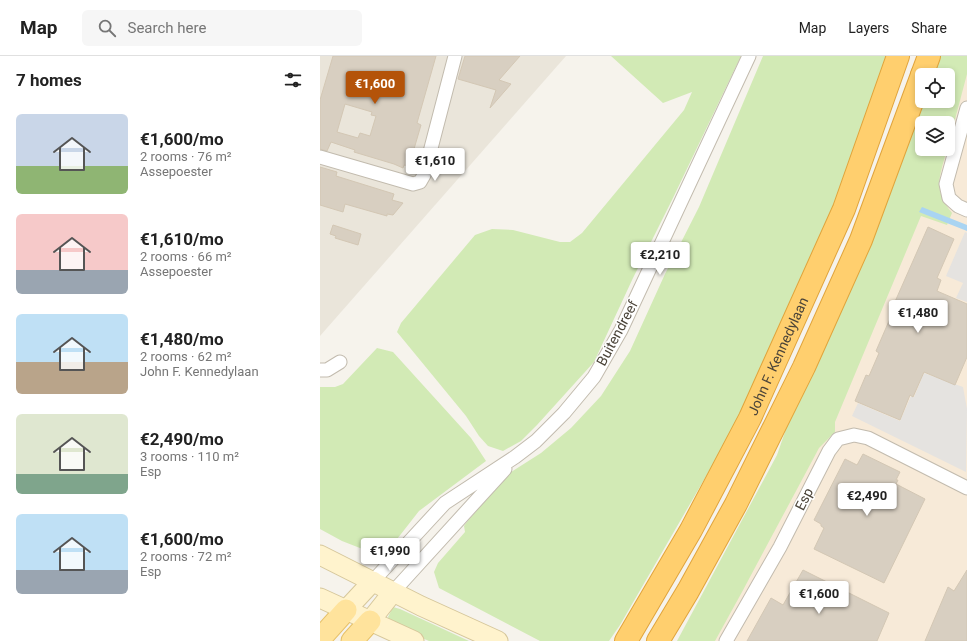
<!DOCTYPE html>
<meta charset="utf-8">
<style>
:root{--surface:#fff;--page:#f6f6f6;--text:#222;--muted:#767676;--line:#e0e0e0;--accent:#b45309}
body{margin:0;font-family:Roboto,sans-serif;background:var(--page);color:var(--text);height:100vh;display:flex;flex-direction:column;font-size:15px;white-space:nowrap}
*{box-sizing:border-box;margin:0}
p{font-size:13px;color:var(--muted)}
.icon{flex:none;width:22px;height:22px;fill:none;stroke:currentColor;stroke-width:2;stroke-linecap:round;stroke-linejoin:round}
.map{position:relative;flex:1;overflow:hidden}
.side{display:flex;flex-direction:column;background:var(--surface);width:320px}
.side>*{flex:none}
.controls{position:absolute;left:595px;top:12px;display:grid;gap:8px}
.controls a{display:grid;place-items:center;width:40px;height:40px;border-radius:6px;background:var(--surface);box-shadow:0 2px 6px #0003;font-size:20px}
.price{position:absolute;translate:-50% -34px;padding:0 9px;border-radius:4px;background:#fff;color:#222;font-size:13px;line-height:26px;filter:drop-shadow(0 1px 2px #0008)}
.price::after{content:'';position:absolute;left:50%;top:24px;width:12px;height:9px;margin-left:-6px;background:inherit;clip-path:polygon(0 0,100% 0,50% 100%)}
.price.current{background:var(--accent);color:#fff}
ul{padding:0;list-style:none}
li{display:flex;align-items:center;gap:12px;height:100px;padding:0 16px}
li span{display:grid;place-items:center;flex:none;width:112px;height:80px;border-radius:6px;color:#555}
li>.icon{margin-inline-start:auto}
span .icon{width:48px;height:48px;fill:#fffc;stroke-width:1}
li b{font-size:17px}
h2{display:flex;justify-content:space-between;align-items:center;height:48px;padding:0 16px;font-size:17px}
header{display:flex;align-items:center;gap:24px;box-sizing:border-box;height:56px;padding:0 20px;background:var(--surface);border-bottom:1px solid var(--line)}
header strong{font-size:19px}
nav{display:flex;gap:22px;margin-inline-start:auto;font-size:14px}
.search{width:280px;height:36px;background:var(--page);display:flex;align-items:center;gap:10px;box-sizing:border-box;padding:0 14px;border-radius:6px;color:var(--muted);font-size:15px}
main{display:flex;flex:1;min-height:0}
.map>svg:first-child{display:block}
.residential{fill:#eae5da}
.commercial{fill:#f7ead8}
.green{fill:#d2eab5}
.parking{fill:#e5e3e0}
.water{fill:#a9d4f2}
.building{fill:#d8cfc1;stroke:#d3c7b4;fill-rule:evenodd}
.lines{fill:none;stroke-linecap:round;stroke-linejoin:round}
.street-casing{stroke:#c2bbae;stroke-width:15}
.secondary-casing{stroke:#d6c79b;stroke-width:21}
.primary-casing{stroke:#e6c16a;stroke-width:23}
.highway-casing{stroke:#e0a43c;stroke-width:24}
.street{stroke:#fff;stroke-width:13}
.secondary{stroke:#fff3cd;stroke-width:19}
.primary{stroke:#ffe39c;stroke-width:21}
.highway{stroke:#ffcf6e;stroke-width:22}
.labels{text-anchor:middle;stroke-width:3;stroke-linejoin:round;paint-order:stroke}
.street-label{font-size:14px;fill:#4b4439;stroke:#fff}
</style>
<header>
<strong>Map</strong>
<div class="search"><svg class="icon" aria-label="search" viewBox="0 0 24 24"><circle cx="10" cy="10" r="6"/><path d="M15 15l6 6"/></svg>Search here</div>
<nav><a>Map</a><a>Layers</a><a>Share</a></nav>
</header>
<main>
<section class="side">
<h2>7 homes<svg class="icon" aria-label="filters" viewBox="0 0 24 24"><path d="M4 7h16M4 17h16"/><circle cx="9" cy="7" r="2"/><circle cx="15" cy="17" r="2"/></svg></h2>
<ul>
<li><span style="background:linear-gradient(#c9d6e8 65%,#8fb573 0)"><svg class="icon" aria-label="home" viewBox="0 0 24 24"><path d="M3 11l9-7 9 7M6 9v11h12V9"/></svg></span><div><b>€1,600/mo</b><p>2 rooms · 76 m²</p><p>Assepoester</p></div></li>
<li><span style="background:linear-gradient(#f6c9c9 70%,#9aa5b1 0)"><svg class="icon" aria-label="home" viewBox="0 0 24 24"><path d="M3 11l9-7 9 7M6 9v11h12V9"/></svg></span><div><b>€1,610/mo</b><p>2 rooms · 66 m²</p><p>Assepoester</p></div></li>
<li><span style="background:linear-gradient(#bfe0f5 60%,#b9a48a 0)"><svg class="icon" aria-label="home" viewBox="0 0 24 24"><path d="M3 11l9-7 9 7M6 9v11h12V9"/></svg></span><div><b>€1,480/mo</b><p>2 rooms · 62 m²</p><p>John F. Kennedylaan</p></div></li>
<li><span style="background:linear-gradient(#dfe7d0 75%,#7fa58c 0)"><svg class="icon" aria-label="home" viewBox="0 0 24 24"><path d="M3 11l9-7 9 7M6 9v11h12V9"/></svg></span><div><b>€2,490/mo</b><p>3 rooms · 110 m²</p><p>Esp</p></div></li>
<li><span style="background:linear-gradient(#bfe0f5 70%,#9aa5b1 0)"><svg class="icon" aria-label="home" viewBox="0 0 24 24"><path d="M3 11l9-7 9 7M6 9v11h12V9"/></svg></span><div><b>€1,600/mo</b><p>2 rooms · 72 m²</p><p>Esp</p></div></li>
</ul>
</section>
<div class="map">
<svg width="647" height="585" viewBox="0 0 647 585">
<rect width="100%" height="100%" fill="#f6f3ec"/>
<path class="residential" d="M0 0H246L0 280Z"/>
<path class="commercial" d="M647 0V585H386L608 93H628V45Z"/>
<path class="green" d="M291 0H421L352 144 313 222 274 306 217 369 201 385 183 395 168 390 159 380 146 360 77 276 81 267 155 179 172 173 193 174 240 186H250L262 177 364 54 372 36 343 47Z
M443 0H570L516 152 422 354 396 403 300 569 289 585H220L119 532 114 516 118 507 145 476 144 470 146 467 188 418 221 397 251 372 281 340 310 295 345 218 379 151Z
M614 0H647V18L628 90V67H602V93H627C620 121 612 132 632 157L627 169 601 160 515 366V376L499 392 422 536 395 585H357L457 399 475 347 602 45H628V19H607Z
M57 292 73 296 151 382 166 405 99 455 63 501 22 485 0 473V331H15L23 328Z
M73 551 80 553 149 585H109L74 570 70 565 68 561Z"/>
<path class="parking" d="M645 176 647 177V246L636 242 643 227 626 220Z
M604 317 643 331 647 353 646 416 532 360 538 347 580 365 591 340 594 341Z"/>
<path class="water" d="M602 151 647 169V175L599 156Z"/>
<path class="building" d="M13 0H116L97 67 101 69 89 110 84 109 83 112 74 108 34 96 35 94 11 86 7 95 0 93V44ZM25 48 52 56 51 59 56 60 50 80 40 77 38 82 17 76Z
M145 0H200L179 24 191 28 170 52 176 34 138 23Z
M0 111 17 116 16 120 74 138 72 144 83 147 73 159 67 158V160L25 148 23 156 0 149Z
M13 169 41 178 38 189 15 182 16 180 10 178Z
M608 171 634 183 617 222 621 224 617 235 647 248V301L635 329 604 316 593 341 590 339 580 364 535 345 546 319 549 320 559 297 556 295 572 258 570 257Z
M543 398 580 416 576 424H578L576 428 605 443 564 527 494 493 504 472 501 470V468L494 464 525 403 537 409Z
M483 514 569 557 557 585H427L451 542 463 549Z
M647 514V585H605L628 531 634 535Z"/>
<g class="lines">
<defs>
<path id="street" d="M647 52 626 128 629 142 638 150 647 154
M0 101 93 128 100 126 104 119 135 0
M0 314H7L20 306
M53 525 125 447 195 401 216 385 244 357 274 321 301 274 429 0
M73 536 185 413
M406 585 460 491 509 395 518 383 534 379 548 382 647 432"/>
<path id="secondary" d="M0 499 101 550 178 585
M0 542 94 585
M26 554 53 525
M50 565 73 536"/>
<path id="primary" d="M0 583 26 554
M32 585 50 565"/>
<g id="highway">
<path d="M602 19 609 0"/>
<path id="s1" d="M306 585 371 474 430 362 524 153 578 0"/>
<path d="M338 585 368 535 416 448 484 311 541 184 602 19"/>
</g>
</defs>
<use href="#street" class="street-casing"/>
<use href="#secondary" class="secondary-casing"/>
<use href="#primary" class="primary-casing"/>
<use href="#highway" class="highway-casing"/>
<use href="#street" class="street"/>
<use href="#secondary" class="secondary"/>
<use href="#primary" class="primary"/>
<use href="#highway" class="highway"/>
</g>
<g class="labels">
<g class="street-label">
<text transform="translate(297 277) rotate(-62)" y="5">Buitendreef</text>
<text dy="5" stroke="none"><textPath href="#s1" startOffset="323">John F. Kennedylaan</textPath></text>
<text transform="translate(484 443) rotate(-63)" y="5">Esp</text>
</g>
</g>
</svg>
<div class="controls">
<a><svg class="icon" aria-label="locate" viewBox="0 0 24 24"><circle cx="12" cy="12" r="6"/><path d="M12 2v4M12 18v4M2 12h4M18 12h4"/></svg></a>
<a><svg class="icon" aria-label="layers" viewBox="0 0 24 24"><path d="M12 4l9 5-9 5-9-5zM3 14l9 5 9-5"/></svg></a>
</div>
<b class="price current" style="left:55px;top:49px">€1,600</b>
<b class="price" style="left:115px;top:126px">€1,610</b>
<b class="price" style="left:340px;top:220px">€2,210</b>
<b class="price" style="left:598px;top:278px">€1,480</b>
<b class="price" style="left:547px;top:461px">€2,490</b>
<b class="price" style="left:70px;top:516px">€1,990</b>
<b class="price" style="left:499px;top:559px">€1,600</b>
</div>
</main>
